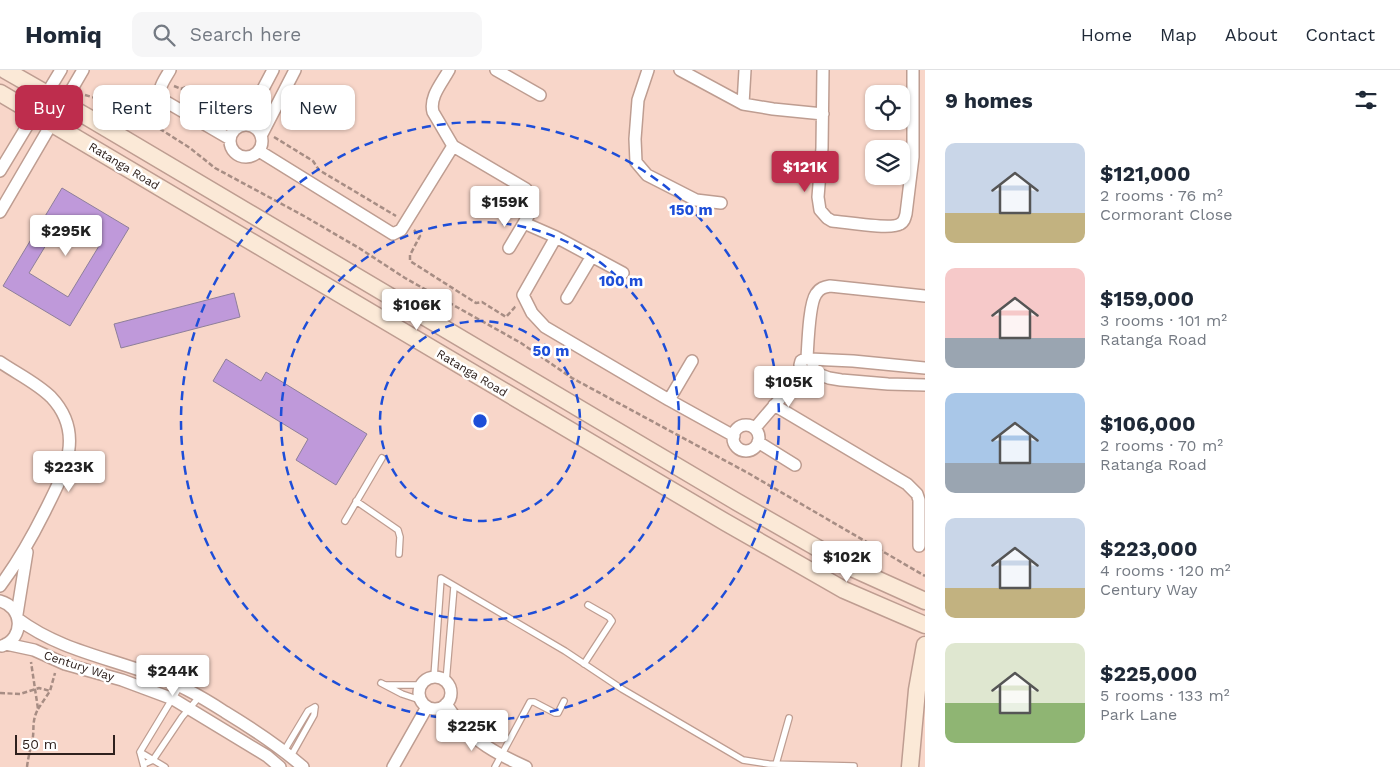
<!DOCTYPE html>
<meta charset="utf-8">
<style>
:root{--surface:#fff;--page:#f6f6f7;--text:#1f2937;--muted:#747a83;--line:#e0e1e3;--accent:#be2d4d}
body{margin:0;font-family:"Work Sans",sans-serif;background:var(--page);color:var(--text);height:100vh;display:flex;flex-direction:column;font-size:19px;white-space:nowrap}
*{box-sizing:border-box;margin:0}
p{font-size:16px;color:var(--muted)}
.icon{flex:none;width:28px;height:28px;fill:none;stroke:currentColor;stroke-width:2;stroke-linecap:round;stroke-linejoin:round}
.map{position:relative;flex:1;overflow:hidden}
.sheet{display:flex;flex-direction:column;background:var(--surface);width:475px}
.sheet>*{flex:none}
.top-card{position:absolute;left:15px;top:15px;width:475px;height:45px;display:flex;gap:10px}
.tools{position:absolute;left:865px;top:15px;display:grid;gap:10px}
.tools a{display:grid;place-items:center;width:45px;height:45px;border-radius:10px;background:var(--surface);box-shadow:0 1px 4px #0004;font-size:25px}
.scale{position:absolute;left:15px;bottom:12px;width:100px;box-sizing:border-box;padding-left:5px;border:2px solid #2e211d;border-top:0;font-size:14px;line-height:18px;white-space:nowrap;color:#2e211d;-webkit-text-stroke:4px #fff;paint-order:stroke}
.price{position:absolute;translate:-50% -42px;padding:0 11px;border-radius:5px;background:#fff;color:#222;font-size:16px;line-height:32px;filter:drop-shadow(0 1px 2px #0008)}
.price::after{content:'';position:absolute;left:50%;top:30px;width:15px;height:11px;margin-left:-8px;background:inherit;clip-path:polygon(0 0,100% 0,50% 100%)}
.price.on{background:var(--accent);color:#fff}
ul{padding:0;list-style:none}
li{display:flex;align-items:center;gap:15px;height:125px;padding:0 20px}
li span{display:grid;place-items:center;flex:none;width:140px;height:100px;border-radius:10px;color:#555}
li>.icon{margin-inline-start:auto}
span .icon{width:60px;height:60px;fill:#fffc;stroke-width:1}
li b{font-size:21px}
h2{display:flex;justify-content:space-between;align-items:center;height:60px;padding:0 20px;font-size:21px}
.tag{padding:0 18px;border-radius:10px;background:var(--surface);box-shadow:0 1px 4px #0004;font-size:18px;line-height:45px}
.tag.on{background:var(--accent);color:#fff}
header{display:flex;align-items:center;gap:30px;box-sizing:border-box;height:70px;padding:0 25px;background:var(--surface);border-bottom:1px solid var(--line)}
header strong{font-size:24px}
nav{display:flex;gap:28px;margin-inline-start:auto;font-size:18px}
.search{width:350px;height:45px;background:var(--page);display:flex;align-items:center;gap:12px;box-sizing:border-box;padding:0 18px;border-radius:10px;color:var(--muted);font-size:19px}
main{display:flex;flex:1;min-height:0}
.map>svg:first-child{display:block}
.building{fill:#bf99da;stroke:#8e7f9a;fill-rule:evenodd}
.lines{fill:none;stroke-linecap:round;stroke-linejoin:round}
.service-casing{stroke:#be9d91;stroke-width:8}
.minor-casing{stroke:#be9d91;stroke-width:14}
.secondary-casing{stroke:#be9d91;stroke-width:19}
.path{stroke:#a78d84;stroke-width:2.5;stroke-dasharray:5 2.5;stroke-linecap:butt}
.service{stroke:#fff;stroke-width:5.5}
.minor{stroke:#fff;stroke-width:11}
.secondary{stroke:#fbe9d7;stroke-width:16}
.ring{fill:none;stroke:#1d4ed8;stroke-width:2.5;stroke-dasharray:9 6}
.labels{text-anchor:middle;stroke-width:5;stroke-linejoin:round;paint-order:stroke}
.street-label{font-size:12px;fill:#2e211d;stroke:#fff}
.centre{fill:#1d4ed8;stroke:#fff;stroke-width:2.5}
.ring-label{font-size:15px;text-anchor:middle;font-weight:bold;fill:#1d4ed8;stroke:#fff;stroke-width:5;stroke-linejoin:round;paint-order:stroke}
</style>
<header>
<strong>Homiq</strong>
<div class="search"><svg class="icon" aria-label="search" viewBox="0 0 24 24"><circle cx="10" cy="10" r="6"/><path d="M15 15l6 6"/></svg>Search here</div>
<nav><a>Home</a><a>Map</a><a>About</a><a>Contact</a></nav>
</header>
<main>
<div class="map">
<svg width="925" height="697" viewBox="0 0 925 697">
<rect width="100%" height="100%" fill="#f8d6c9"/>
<path class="building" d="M62 118 129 158 70 256 3 216ZM63 147 102 171 68 227 29 203Z
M234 223 240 247 121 278 114 254Z
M226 289 261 311 266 302 367 364 336 415 296 390 308 369 213 311Z"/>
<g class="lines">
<defs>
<path id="service" d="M356 431 398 460 400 467 399 484
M345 451 382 388
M584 594 612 551 609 547 588 535
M434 607 441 508 565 581 622 619 743 690 769 694 854 696
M446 612 454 517
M381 613 402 624 420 630
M386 615H421
M284 681 308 641 315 637
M140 682 165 697
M291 686 314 645 315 637
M144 694 153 690 182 647 200 626
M776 694 789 648
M144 697 140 682 180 616
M495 697 530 632H534L555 643H558L564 631"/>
<path id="minor" d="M170 0C164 11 156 19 163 30L230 69
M449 0C442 13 429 27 433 42L453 76
M496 0 540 25
M648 0 638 30 635 69 636 92 647 105 696 130 721 133
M680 0 743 34 773 39 823 44
M823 0 822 78 818 127 820 140 827 148 832 151C845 152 891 160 900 154 904 152 905 148 906 144L913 87V0
M743 34 745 0
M244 55 273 0
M230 71a16 16 0 1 1 32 0a16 16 0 1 1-32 0Z
M261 66 295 0
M259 81 393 164 401 160 453 76 526 119 532 139 524 153 556 167 523 225 532 243 545 257 669 330 734 366
M0 101 61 0
M0 142 83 0
M556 167 623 203
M509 178 524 153
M567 228 592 186
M807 288C808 273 809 234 816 224 820 218 824 217 830 216L925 226
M810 289 853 291 925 298
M0 292C16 303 37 313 51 327 86 364 64 403 45 441 32 467 18 492 0 516
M810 301 829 308 841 310 888 314 925 315
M669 330 692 291
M774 335 907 414 917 424 919 430V476
M733 368a13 13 0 1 1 26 0a13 13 0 1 1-26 0Z
M755 358 804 301H810L813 298V291L807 288 801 291 800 295 804 301
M758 372 795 395
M0 531C23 537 25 568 2 576
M17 544 27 482
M18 549C58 579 105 587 151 604 178 613 202 627 225 642 253 659 279 676 303 697
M6 574 34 580 65 594 122 610 173 629 267 686 280 697
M419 623a16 16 0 1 1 32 0a16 16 0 1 1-32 0Z
M446 634C467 667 490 681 526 697
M393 697 427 637"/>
<path id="secondary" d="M5 0 89 48 737 432 854 499 925 531
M0 23 725 452 844 520 925 555
M910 697 917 620 925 575"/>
</defs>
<use href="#service" class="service-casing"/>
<use href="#minor" class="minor-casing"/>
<use href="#secondary" class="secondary-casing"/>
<path class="path" d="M174 16 181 19 186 17 235 48
M85 25 116 34 146 50 190 78 215 98 304 146 359 178 405 208 521 273 572 308 748 403 925 506
M274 67 313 91 319 100 396 146
M414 160 420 166 410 185V191L476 233 482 232 506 247 515 237 517 236
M0 623 20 624 39 618 50 621
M38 639 50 621 55 603
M27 697C28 688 30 681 32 672 35 660 31 652 38 639L31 592"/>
<use href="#service" class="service"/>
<use href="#minor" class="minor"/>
<use href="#secondary" class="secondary"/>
</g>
<g class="ring">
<circle cx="480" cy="351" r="100"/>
<circle cx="480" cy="351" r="199"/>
<circle cx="480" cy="351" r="299"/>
</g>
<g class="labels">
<g class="street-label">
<text transform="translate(124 96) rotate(31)" y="4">Ratanga Road</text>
<text transform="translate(472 303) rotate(31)" y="4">Ratanga Road</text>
<text transform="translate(79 596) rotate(18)" y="4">Century Way</text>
</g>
</g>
<circle cx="480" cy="351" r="8" class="centre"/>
<g class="ring-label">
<text x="691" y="145">150 m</text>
<text x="621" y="216">100 m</text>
<text x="551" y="286">50 m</text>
</g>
</svg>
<div class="tools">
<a><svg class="icon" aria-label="locate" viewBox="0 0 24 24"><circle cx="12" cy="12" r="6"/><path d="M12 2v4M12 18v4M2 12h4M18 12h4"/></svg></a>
<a><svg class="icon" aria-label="layers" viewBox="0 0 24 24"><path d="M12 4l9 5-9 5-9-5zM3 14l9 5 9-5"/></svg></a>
</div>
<div class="scale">50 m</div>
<b class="price on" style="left:805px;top:123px">$121K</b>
<b class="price" style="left:505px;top:158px">$159K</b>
<b class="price" style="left:66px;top:187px">$295K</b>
<b class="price" style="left:417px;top:261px">$106K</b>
<b class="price" style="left:789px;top:338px">$105K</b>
<b class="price" style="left:69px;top:423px">$223K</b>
<b class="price" style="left:847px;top:513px">$102K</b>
<b class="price" style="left:173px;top:627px">$244K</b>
<b class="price" style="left:472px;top:682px">$225K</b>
<div class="top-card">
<a class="tag on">Buy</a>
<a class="tag">Rent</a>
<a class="tag">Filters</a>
<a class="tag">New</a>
</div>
</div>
<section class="sheet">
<h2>9 homes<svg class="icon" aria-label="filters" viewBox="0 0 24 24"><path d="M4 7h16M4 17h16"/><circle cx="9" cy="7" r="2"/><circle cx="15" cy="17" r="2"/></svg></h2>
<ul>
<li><span style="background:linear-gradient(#c9d6e8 70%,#c2b280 0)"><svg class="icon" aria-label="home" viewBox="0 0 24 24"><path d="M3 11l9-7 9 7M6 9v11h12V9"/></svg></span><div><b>$121,000</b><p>2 rooms · 76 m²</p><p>Cormorant Close</p></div></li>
<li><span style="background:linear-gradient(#f6c9c9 70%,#9aa5b1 0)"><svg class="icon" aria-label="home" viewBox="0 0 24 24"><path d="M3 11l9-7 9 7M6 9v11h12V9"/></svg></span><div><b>$159,000</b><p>3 rooms · 101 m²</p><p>Ratanga Road</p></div></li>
<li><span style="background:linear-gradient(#a9c7e8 70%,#9aa5b1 0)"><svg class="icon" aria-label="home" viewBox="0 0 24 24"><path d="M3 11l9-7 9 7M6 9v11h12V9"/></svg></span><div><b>$106,000</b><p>2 rooms · 70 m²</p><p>Ratanga Road</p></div></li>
<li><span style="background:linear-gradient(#c9d6e8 70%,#c2b280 0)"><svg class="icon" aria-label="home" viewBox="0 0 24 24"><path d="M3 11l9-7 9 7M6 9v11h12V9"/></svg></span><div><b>$223,000</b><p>4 rooms · 120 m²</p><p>Century Way</p></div></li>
<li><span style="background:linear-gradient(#dfe7d0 60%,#8fb573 0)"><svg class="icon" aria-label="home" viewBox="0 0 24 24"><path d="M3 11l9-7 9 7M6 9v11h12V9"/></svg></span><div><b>$225,000</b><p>5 rooms · 133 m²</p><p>Park Lane</p></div></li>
</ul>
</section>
</main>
